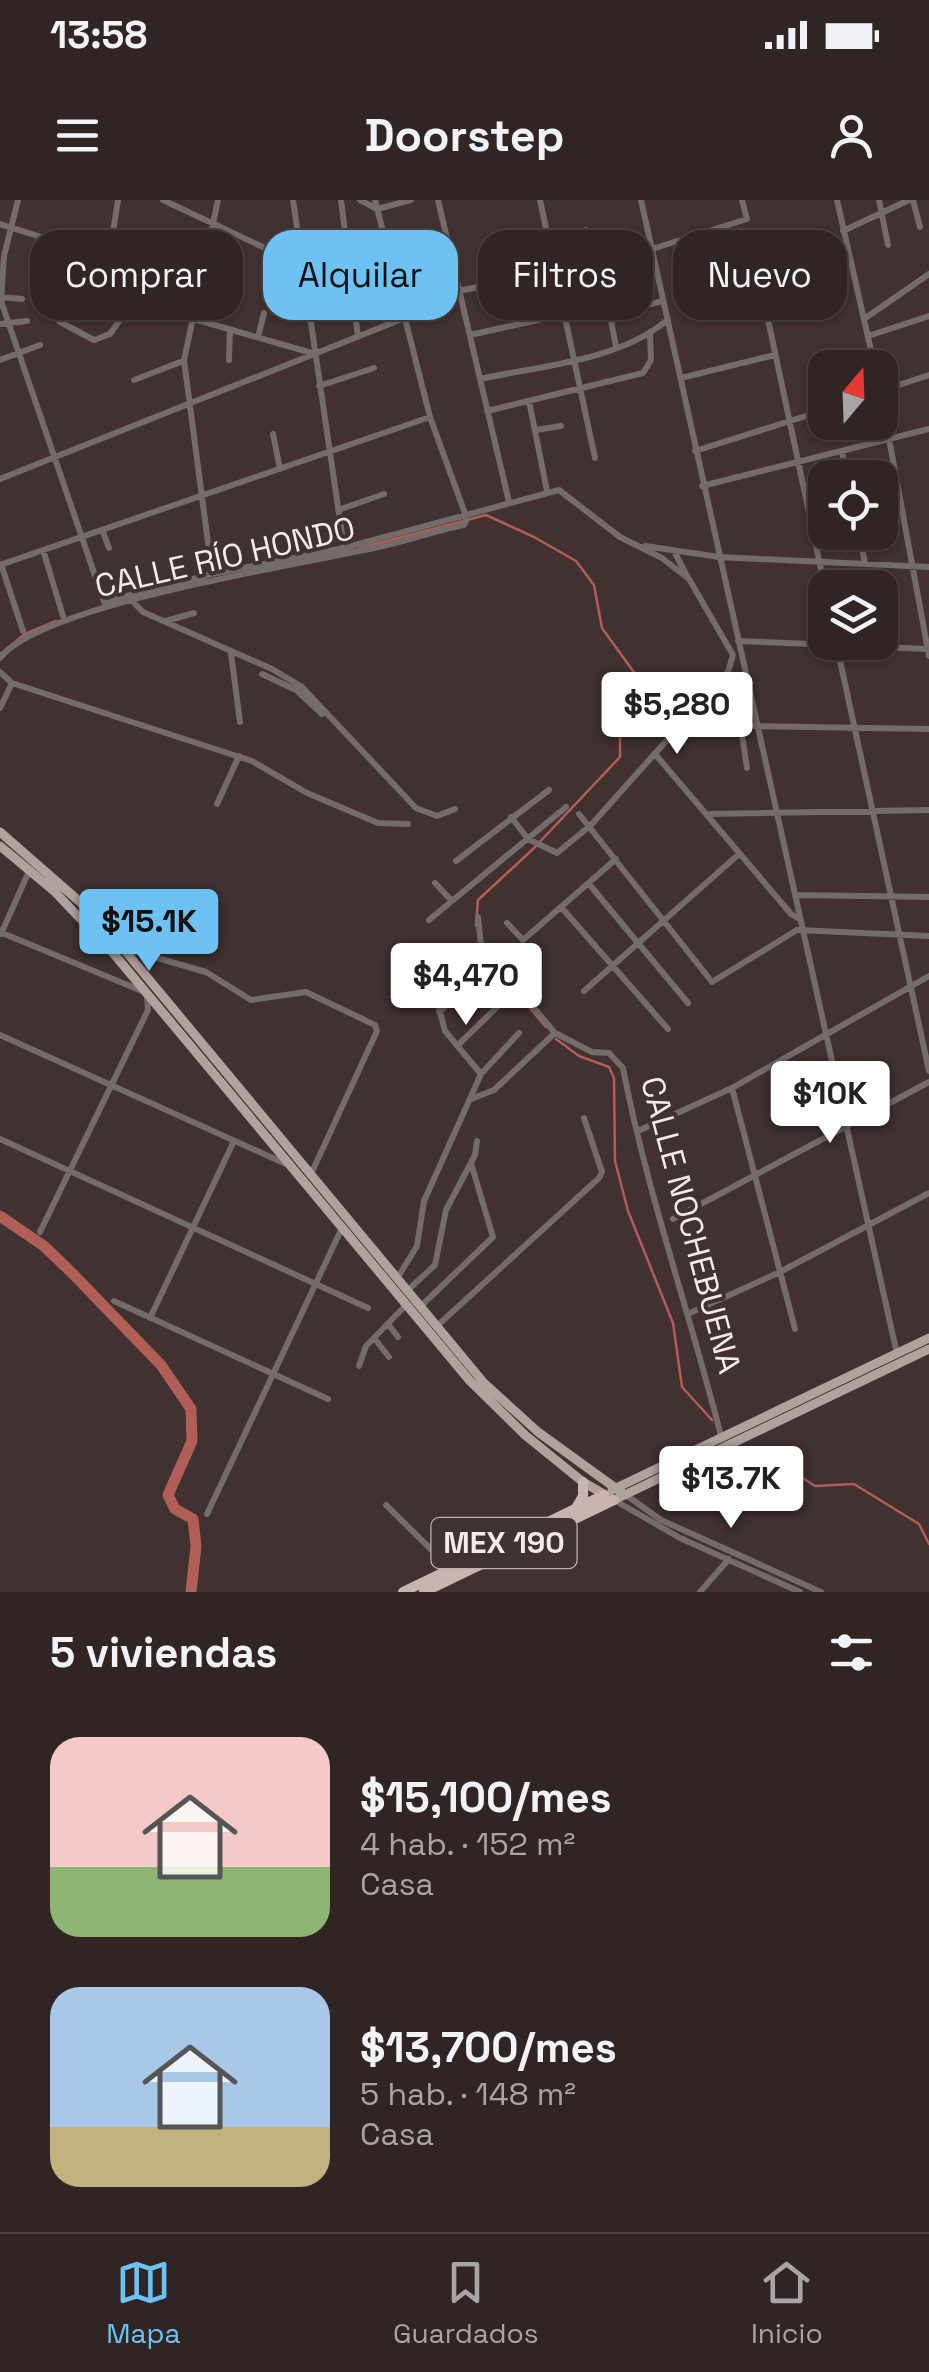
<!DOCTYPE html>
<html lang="es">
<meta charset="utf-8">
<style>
:root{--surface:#312524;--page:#3d3131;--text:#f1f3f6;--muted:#a8a5a6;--line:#4c4241;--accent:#6ec2f3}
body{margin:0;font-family:"Space Grotesk",sans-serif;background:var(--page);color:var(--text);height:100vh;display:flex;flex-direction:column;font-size:38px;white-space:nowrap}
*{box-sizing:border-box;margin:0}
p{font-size:32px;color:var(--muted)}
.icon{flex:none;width:55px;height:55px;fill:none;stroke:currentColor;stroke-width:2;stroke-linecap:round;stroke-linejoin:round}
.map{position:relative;height:1392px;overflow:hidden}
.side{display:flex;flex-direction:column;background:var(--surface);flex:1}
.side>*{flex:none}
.top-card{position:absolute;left:30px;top:30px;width:870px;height:90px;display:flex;gap:20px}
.needle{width:65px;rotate:19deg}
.buttons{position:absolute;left:808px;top:150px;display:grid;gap:20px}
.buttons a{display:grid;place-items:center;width:90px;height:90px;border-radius:20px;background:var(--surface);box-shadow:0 2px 8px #0004,0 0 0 2px var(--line);font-size:50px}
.price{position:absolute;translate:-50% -85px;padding:0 22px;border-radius:10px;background:#fff;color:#222;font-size:32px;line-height:65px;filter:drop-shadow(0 2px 5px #0008)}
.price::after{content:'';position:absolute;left:50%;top:60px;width:30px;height:22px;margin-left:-15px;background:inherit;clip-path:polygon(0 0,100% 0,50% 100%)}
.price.selected{background:var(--accent);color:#111}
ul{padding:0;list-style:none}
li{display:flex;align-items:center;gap:30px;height:250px;padding:0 50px}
li span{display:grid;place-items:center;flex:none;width:280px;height:200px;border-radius:30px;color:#555}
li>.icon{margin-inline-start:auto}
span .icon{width:120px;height:120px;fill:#fffc;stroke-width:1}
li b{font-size:42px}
h2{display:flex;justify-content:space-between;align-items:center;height:120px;padding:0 50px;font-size:42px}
.pill{padding:0 35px;border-radius:30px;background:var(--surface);box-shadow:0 2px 8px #0004,0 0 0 2px var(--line);font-size:35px;line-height:90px}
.pill.selected{background:var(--accent);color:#111}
.status{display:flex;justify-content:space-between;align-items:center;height:70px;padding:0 50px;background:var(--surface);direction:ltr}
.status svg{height:28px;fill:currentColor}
header{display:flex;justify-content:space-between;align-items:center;height:130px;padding:0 50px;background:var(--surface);font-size:45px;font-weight:700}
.menu{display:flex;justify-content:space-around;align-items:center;height:140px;border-top:2px solid var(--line);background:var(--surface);font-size:28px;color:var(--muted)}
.menu a{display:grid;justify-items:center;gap:5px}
.menu .selected{color:var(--accent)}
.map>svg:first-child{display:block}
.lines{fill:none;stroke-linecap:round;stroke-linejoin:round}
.stream{stroke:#b15e57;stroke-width:2.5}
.river{stroke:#b15e57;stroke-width:11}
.minor{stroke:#746c6b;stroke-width:6}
.major{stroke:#b1a19f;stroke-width:9}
.highway{stroke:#c8b5b3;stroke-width:10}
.labels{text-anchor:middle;stroke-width:8;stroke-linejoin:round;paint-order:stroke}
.shield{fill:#413130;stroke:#bfb3b2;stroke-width:2.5}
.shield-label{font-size:30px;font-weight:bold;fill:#f5ebea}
.street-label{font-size:32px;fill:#f5ebea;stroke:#413130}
</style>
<div class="status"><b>13:58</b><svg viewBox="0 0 49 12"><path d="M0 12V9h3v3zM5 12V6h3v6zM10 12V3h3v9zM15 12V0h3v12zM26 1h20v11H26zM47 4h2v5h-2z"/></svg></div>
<header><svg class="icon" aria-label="menu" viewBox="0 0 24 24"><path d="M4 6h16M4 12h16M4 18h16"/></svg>Doorstep<svg class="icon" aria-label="person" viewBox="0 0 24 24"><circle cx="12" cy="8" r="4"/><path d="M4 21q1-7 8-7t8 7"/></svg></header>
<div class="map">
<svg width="929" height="1392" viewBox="0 0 929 1392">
<rect width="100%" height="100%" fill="#413130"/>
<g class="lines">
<path class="stream" d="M360 348 486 315 534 337 576 361 594 385 602 428 646 489 648 496 620 536V557L533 649 478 700 476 726
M0 454 25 434 56 421
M480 749 546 827
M556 839 579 856 609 867 614 878 615 961 628 1011 673 1123 682 1187 712 1220
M756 1248 815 1286 854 1284 919 1324 929 1344"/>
<path class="river" d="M0 1016 44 1046 73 1074 161 1165 191 1209 192 1241 168 1295 175 1309 193 1319 196 1346 191 1392"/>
<path class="minor" d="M18 0 4 56 1 101 104 402 212 374 344 348 559 290 620 337 662 358 689 379 733 455 728 472 591 625 557 653 528 639 511 617
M163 0 301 65
M293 0 344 348
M341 0 358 137
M360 0 377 9 411 0
M438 0 509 302
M540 0 595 258
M641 0 897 1154
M837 0 875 168
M879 0 888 45
M913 0 920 27
M0 24 200 87
M586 30 593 62
M843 31 909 0
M85 65 114 84 125 113 110 134 94 140 60 122 44 95 50 72 61 66Z
M106 77 118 0
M167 77 161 105 169 112 312 153
M459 91 652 49 747 19 742 0
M762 91 825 388
M0 97 22 99
M864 119 929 74
M0 124 27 121
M470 135 601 106
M868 136 929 116
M258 137 264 113
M616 147 610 115 662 101
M0 160 40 145
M229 160 230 130
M681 178 775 155
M480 179C539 166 618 161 666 121
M134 180 183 161
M319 186 374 168
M880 190 929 456
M880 191 929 175
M529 201 547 291
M487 211 643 173 651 160 650 134
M536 230 561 226
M273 234 280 269
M695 251 825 210
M842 251 847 278
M0 279 407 117
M702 286 929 229
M338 310 384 294
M103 332 109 348
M859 332 865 364
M645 346 719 357 929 367
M43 350 63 416
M674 351 687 376
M1 364 23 431
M0 365 430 217
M212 373 184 160 218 0
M131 400 143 412 272 469 302 487 416 608 437 616 455 609
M166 421 194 413
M738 441 928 449
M836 442 929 871
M231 453 240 522
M0 458C44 403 305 364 383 346 411 340 437 330 464 325L467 319 430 217 375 0
M0 472 12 483 252 561 307 593 378 623 408 624
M262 474 296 490 322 514
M0 508 12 483
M681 525 929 529
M741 528 747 568
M655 554 791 714 801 720
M217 604 239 556
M579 614 712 782 797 730 929 736
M710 614 929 610
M456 661 549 590
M435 683 452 701
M589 684 688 803
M796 695 929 697
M561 707 668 829
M478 717 481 745 555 833 592 852 609 853 623 868C647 993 690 1113 721 1236
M429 720 566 607
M507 723 523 740 616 659
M0 732 142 791
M1 734 30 669
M123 748 206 772 251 800 306 792 375 825 377 831 311 974
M465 762 434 789 445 831 481 874
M584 791 739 654
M439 812 476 779
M0 835 286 964
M457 846 497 807
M732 888 795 1129
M471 899 494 890 555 833
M638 931 732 888 929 776
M0 939 368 1108
M673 1019 929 882
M40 1032 148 810 147 795
M398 1077 417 1046 424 1001 481 874 519 833
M408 1090 435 1065 446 1010 475 955 477 941
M114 1101 328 1199
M421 1106 493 1037 471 963
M690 1113 780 1072 929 993
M150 1118 234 941
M388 1124 398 1137
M437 1126 599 978 602 972 584 918
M374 1138 389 1157
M359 1166 366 1146 407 1104
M626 1295 661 1320 821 1392
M614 1300 680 1338 800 1392
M386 1305 450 1368
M207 1314 342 1028
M700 1392 729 1359"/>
<path class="major" d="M0 632 80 702 122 747 484 1183 538 1232 625 1295
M0 646 54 691 114 754 470 1181 525 1235 583 1282 614 1300 929 1149
M612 1290 929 1138"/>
<path class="highway" d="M576 1308 583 1296V1282
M403 1392 604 1295
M424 1392 614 1300"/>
</g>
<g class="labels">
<rect class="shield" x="431.5" y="1318" width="145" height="50" rx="8"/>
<g class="shield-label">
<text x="504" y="1353">MEX 190</text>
</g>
<g class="street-label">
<text transform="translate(225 357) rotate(-13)" y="11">CALLE RÍO HONDO</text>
<text transform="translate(691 1025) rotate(75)" y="11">CALLE NOCHEBUENA</text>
</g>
</g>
</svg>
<div class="buttons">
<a><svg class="needle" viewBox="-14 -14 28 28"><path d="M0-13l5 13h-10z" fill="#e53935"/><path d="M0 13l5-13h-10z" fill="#a8a5a6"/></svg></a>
<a><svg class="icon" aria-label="locate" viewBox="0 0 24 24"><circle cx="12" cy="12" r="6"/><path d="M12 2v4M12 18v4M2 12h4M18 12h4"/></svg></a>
<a><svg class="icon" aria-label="layers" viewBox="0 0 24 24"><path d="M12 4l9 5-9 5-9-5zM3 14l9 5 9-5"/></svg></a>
</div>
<b class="price" style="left:677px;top:557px">$5,280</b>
<b class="price selected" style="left:149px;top:774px">$15.1K</b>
<b class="price" style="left:466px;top:828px">$4,470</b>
<b class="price" style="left:830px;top:946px">$10K</b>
<b class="price" style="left:731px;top:1331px">$13.7K</b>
<div class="top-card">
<a class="pill">Comprar</a>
<a class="pill selected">Alquilar</a>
<a class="pill">Filtros</a>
<a class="pill">Nuevo</a>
</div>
</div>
<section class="side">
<h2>5 viviendas<svg class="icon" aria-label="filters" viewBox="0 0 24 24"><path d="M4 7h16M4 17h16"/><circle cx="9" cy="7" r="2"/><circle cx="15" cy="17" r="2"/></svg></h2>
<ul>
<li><span style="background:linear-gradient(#f6c9c9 65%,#8fb573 0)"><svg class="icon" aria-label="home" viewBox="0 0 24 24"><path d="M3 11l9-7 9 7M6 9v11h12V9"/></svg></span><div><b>$15,100/mes</b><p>4 hab. · 152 m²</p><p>Casa</p></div></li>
<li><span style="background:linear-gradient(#a9c7e8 70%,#c2b280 0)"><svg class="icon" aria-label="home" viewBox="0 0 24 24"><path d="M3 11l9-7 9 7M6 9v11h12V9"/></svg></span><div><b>$13,700/mes</b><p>5 hab. · 148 m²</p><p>Casa</p></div></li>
</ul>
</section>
<nav class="menu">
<a class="selected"><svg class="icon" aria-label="map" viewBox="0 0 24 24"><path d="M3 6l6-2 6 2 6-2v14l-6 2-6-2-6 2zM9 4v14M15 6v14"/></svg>Mapa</a>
<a><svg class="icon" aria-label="saved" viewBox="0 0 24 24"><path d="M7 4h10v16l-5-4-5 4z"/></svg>Guardados</a>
<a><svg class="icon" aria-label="home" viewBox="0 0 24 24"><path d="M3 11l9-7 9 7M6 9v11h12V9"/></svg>Inicio</a>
</nav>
